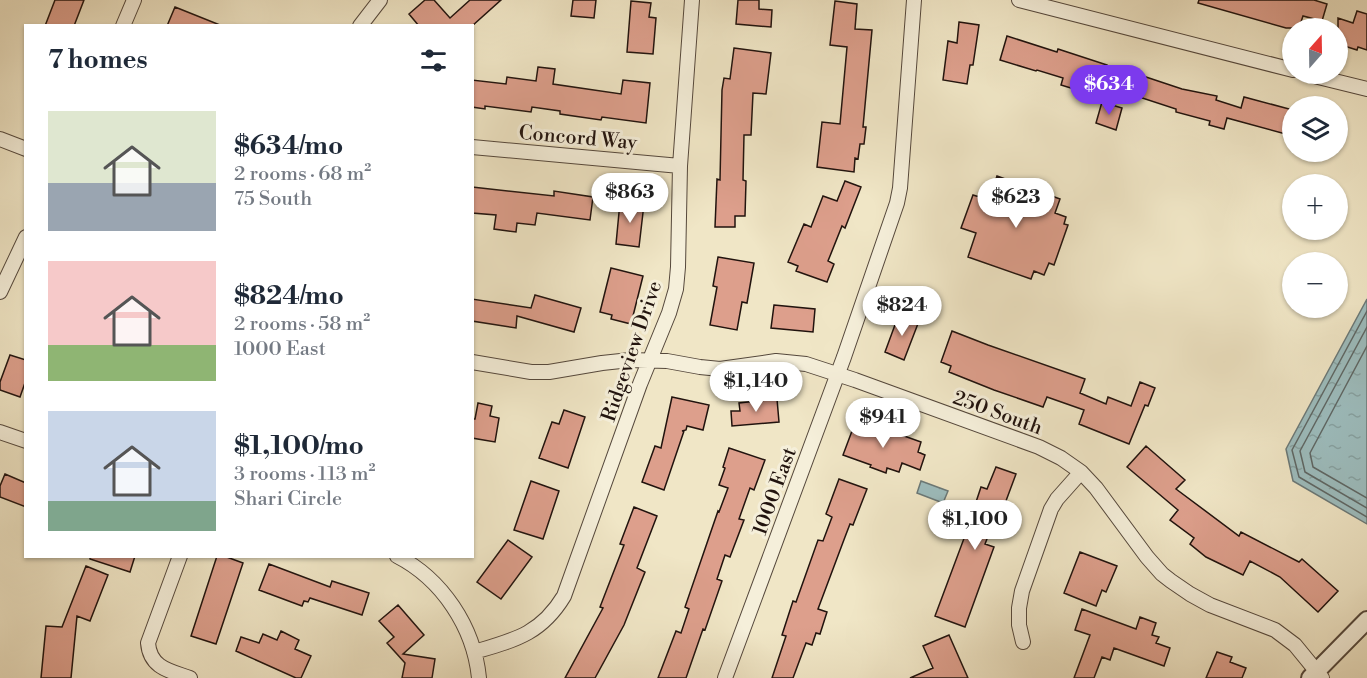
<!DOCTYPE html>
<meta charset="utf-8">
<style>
:root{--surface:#fff;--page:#f2f2f3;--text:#1f2937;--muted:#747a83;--accent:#7c3aed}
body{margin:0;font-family:"Libre Bodoni",serif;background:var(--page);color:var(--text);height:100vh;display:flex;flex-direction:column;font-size:22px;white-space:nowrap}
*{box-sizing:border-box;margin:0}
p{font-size:20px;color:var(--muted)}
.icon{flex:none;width:33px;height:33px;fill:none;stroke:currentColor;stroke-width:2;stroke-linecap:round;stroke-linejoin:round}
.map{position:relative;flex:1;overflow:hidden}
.sheet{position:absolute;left:24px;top:24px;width:450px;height:534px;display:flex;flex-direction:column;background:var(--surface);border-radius:0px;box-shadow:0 2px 4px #0004}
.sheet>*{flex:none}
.needle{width:39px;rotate:20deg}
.controls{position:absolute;left:1282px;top:18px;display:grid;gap:12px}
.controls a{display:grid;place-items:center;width:66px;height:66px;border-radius:50%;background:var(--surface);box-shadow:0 2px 4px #0004;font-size:30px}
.price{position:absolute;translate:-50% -51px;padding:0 14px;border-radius:21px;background:#fff;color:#222;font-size:20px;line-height:39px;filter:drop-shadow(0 2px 3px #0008)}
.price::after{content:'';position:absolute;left:50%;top:36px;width:18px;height:14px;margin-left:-9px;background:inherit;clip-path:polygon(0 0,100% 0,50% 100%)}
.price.active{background:var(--accent);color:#fff}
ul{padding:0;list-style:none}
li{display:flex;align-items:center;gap:18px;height:150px;padding:0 24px}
li span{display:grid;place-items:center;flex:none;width:168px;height:120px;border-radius:0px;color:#555}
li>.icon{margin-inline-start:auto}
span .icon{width:72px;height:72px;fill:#fffc;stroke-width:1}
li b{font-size:26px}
h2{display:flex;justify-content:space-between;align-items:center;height:72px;padding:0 24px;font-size:26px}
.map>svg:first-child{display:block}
.water{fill:url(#water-ripples);stroke:#6b7978;stroke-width:1.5}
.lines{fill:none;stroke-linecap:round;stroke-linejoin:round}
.shore{stroke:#5f6866;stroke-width:1.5}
.building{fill:#dd9f8c;stroke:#21130e;stroke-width:1.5}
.minor-casing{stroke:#55483c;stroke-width:16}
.tertiary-casing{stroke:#55483c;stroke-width:20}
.minor{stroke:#f5efda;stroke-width:14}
.tertiary{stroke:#f5efda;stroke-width:16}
.labels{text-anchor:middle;stroke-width:6;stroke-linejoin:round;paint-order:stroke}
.street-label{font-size:20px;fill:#21130e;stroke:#f5efda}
</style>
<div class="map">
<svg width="1367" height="678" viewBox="0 0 1367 678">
<defs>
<pattern id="water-ripples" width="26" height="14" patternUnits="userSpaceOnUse" patternTransform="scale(1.5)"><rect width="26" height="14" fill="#9dbdbe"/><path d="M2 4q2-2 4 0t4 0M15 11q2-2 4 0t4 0" fill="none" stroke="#87a2a2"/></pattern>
</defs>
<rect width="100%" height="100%" fill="#f0e6c6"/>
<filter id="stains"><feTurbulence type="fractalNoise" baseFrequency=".00333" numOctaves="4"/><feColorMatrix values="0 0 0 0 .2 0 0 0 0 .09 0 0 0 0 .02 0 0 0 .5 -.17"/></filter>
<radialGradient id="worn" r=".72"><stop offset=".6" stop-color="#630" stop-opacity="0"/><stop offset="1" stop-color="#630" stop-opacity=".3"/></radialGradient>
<path class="water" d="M1367 299V524L1293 481 1286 449Z
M921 481 948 491 943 503 917 493Z"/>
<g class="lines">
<path class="shore" d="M1367 311 1292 450 1299 477 1367 517
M1367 327 1300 451 1305 472 1367 508
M1367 346 1310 453 1313 467 1367 498"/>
</g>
<path class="building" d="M55 0H84L74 26H45Z
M425 0H434L450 18 470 0H501L472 26H419L409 14Z
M573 0H596L594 18 571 16Z
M738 0H759V9L772 10 771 27 736 24Z
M1199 0H1314L1327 4 1322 21 1303 16 1299 28H1286L1198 3Z
M631 1 651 3 649 17 656 18 653 54 627 52Z
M835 1 857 4 855 29 872 30 863 127H866L864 144H860L858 159 855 158 854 172 817 167 822 122 840 124 847 47 830 45Z
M175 7 220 25V26H167Z
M1357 11 1367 14V50L1358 47 1357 50 1338 44V18L1353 23Z
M959 22 979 25 973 65H970L967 84 943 80 948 41 957 43Z
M1007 36 1057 52 1058 49 1107 65 1097 96 1061 85 1063 78 1037 70 1036 71 1000 60Z
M734 48 771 53 766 94 753 93 751 135H744L743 180 746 181 745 216H735V227H715L717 179 720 180 722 90 724 78 730 79Z
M538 67 555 69 553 84 621 94 623 80 650 83 646 123 602 117 601 120 560 114V111L532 107 531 112 485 106V109L472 107V80L506 84 507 77 536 81Z
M1131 72 1182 89 1217 96 1216 100 1241 108 1244 97 1293 110V136L1227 118 1224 129 1209 125 1210 121 1176 112V109L1124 92Z
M1102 102 1122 108 1116 130 1096 123Z
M997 176 1060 199 1055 213 1066 217 1064 224 1068 225 1054 265 1049 263 1044 275 1034 271 1031 279 968 257 976 233 961 228 973 195 989 200Z
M845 181 861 187 845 228 842 226 828 261 834 264 827 282 796 271 798 266 788 262 804 224 811 227 823 196 837 201Z
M472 187 554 196V191L593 197 590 220 537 213 535 225 517 223 516 232 494 229 496 215 472 213Z
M620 202 644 204 639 247 616 244Z
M718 257 754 263 747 303 742 302 737 330 710 325 717 287 713 286Z
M611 268 643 276 631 324 611 319 612 315 600 312Z
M535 295 581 308 574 332 517 316 516 328 472 321V299L531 308Z
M774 305 815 309 813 332 771 328Z
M899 314 919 321 904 360 885 352Z
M952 331 988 345 1085 379 1080 393 1106 404 1108 397 1131 406 1140 382 1155 388 1148 406 1145 405 1129 444 1079 424 1084 410 1047 397 1043 407 994 390 949 372 951 366 941 362Z
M10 355 26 360V380L20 397 0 390V382Z
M672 397 709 405 703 430 687 426 686 430 682 431H684L664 490 642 482 655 446 661 448Z
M777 399 779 422 732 426 731 411H740L739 403Z
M478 403 492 406 490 416 499 418 495 442 472 438V419H475Z
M564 410 585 417 568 468 539 458 552 422 559 424Z
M855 423 892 436 893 432 921 442 918 452 925 455 920 470 902 463 899 472 887 468 886 473 870 467 871 465 843 455Z
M1146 446 1185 480 1176 489 1239 536 1241 532 1299 562 1302 559 1338 591 1318 612 1280 577 1250 561 1243 575 1206 557 1190 544 1194 538 1170 520 1178 510 1127 467Z
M729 448 765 460 754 490 750 488 739 519 744 520 730 557 725 555 717 579 722 581 705 630 703 629 686 678H658L676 631 681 633 689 609 685 607 718 511 719 512 728 488 719 485 725 468 723 467Z
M996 467 1016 474 1000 517 996 516 985 544 994 547 965 627 935 616 975 509 974 508 981 487 987 489Z
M5 474 26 483V507L0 497V486Z
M839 479 867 489 853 525 850 524 845 537 818 609 827 612 820 634 816 633 812 645 806 643 793 678H772L786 636 782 635 793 601 796 602 818 540 823 541 832 517 826 514Z
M531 481 559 491 543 539 514 530Z
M634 507 657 516 637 568 645 572 624 625 595 678H565L603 608 600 607 624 545 620 544Z
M508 540 532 557 501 599 477 582Z
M1080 552 1117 566 1106 592 1102 590 1096 606 1064 593Z
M90 556H135L130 572 90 559Z
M217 556H224L243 563 216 644 191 636Z
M269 564 330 587 332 581 369 593 362 615 310 598 308 602 304 601 302 606 259 590Z
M86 566 108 575 90 621 77 616 71 678H41L46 626 62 627Z
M398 605 424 635 403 654 435 659 432 678H402L405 663 387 643 394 637 379 621Z
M1082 609 1136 629 1140 617 1156 623 1152 635 1159 637 1156 643 1170 648 1164 666 1114 648 1110 660 1102 657 1094 678H1074L1090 635 1075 630Z
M281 631 299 640 295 649 311 656 301 678H296L236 651 241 637 259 643 263 634 277 640Z
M949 635 968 678H910L933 668 923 646Z
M1217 652 1232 657 1230 662 1246 668 1242 678H1206Z"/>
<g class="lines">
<defs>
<path id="minor" d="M1019 0 1293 70
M123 26 134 0
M360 26 380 0
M1306 74 1367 89
M0 139 26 149
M472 147 680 166
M0 292 26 237
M472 362 531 372H549L602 363 630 360 667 361 700 367 720 369 776 361 806 364 855 380 1039 447 1061 458 1081 472 1096 488 1147 557 1162 574 1171 581 1190 594 1210 605 1275 630 1295 645 1322 678
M0 432 26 441
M180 556 148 643C150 668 170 671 190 678
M397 556C442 579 474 627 479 678
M1023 642 1019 625V608L1022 591 1051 509 1057 499 1081 472
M474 652C515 640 541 634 564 596L640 384 669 313 676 289 678 267 680 166 692 0
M725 678 844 357 897 203 900 188 914 0"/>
<path id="tertiary" d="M1310 678 1367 620"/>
</defs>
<use href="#minor" class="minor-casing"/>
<use href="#tertiary" class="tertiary-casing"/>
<use href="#minor" class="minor"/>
<use href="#tertiary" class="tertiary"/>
</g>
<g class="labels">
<g class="street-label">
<text transform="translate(578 137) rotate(5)" y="7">Concord Way</text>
<text transform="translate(631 351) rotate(-71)" y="7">Ridgeview Drive</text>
<text transform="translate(998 412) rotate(20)" y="7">250 South</text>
<text transform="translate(774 491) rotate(-70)" y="7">1000 East</text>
</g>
</g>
<rect width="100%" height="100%" filter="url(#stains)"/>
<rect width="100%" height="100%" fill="url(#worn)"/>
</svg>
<div class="controls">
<a><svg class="needle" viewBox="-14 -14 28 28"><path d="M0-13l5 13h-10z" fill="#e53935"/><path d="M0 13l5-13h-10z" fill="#747a83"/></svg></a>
<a><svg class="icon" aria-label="layers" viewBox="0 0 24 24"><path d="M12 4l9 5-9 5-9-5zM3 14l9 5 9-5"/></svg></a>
<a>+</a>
<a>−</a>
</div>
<b class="price active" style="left:1109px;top:116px">$634</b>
<b class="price" style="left:630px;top:224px">$863</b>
<b class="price" style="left:1016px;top:229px">$623</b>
<b class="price" style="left:902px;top:337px">$824</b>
<b class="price" style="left:756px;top:413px">$1,140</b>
<b class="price" style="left:883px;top:449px">$941</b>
<b class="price" style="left:975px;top:551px">$1,100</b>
<section class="sheet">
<h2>7 homes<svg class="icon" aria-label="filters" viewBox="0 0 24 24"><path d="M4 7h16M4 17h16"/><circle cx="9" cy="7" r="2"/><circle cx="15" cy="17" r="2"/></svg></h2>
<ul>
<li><span style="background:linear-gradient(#dfe7d0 60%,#9aa5b1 0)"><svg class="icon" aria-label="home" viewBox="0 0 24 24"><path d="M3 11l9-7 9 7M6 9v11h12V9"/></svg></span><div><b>$634/mo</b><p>2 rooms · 68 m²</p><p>75 South</p></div></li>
<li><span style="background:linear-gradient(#f6c9c9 70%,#8fb573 0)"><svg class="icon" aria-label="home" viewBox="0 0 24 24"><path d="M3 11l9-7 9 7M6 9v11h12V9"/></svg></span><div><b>$824/mo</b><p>2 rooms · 58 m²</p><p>1000 East</p></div></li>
<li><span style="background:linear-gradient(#c9d6e8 75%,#7fa58c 0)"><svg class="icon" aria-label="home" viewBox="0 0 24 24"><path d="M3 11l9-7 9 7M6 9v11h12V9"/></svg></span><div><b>$1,100/mo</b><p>3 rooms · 113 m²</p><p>Shari Circle</p></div></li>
</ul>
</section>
</div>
